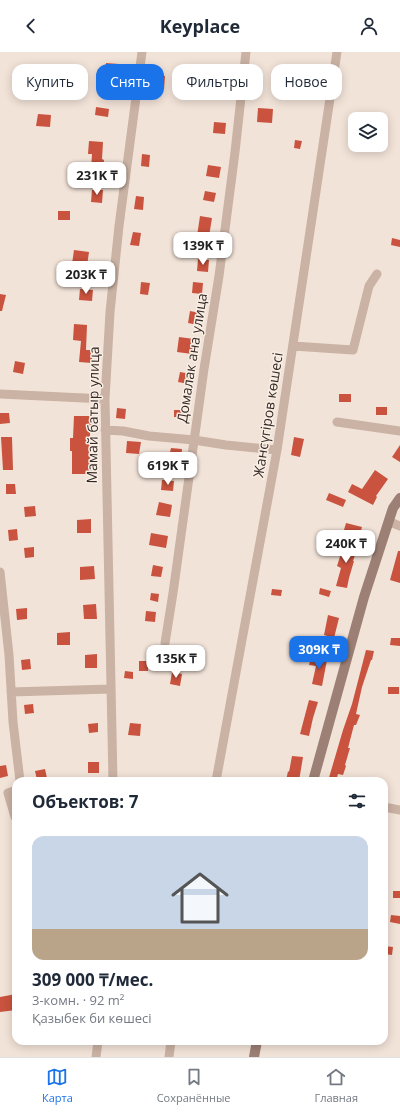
<!DOCTYPE html>
<html lang="ru">
<meta charset="utf-8">
<style>
:root{--surface:#fff;--page:#f2f2f3;--text:#1f2937;--muted:#747a83;--line:#e0e1e3;--accent:#1a73e8}
body{margin:0;font-family:"Open Sans",sans-serif;background:var(--page);color:var(--text);height:100vh;display:flex;flex-direction:column;font-size:15px;white-space:nowrap}
*{box-sizing:border-box;margin:0}
p{font-size:13px;color:var(--muted)}
.icon{flex:none;width:22px;height:22px;fill:none;stroke:currentColor;stroke-width:2;stroke-linecap:round;stroke-linejoin:round}
.map{position:relative;flex:1;overflow:hidden}
.side{position:absolute;left:12px;top:725px;width:376px;height:268px;display:flex;flex-direction:column;background:var(--surface);border-radius:12px;box-shadow:0 2px 10px #0003}
.side>*{flex:none}
.top-card{position:absolute;left:12px;top:12px;width:376px;height:36px;display:flex;gap:8px}
.tools{position:absolute;left:348px;top:60px;display:grid;gap:8px}
.tools a{display:grid;place-items:center;width:40px;height:40px;border-radius:8px;background:var(--surface);box-shadow:0 2px 10px #0003;font-size:20px}
.price{position:absolute;translate:-50% -34px;padding:0 9px;border-radius:8px;background:#fff;color:#222;font-size:13px;line-height:26px;filter:drop-shadow(0 1px 2px #0008)}
.price::after{content:'';position:absolute;left:50%;top:24px;width:12px;height:9px;margin-left:-6px;background:inherit;clip-path:polygon(0 0,100% 0,50% 100%)}
.price.on{background:var(--accent);color:#fff}
ul{padding:0;list-style:none}
li{display:grid;align-content:center;gap:8px;height:212px;padding:0 20px}
li+li{border-top:1px solid var(--line)}
li span{display:grid;place-items:center;height:124px;border-radius:12px;color:#555}
li>.icon{margin-inline-start:auto}
span .icon{width:72px;height:72px;fill:#fffc;stroke-width:1}
li b{font-size:17px}
h2{display:flex;justify-content:space-between;align-items:center;height:48px;padding:0 20px;font-size:17px}
.pill{padding:0 14px;border-radius:12px;background:var(--surface);box-shadow:0 2px 10px #0003;font-size:14px;line-height:36px}
.pill.on{background:var(--accent);color:#fff}
header{display:flex;justify-content:space-between;align-items:center;height:52px;padding:0 20px;background:var(--surface);font-size:18px;font-weight:700}
.dock{display:flex;justify-content:space-around;align-items:center;height:56px;border-top:1px solid var(--line);background:var(--surface);font-size:11px;color:var(--muted)}
.dock a{display:grid;justify-items:center;gap:2px}
.dock .on{color:var(--accent)}
.map>svg:first-child{display:block}
.building{fill:#c9533e}
.lines{fill:none;stroke-linecap:round;stroke-linejoin:round}
.minor{stroke:#cab2a4;stroke-width:9}
.secondary{stroke:#9d8075;stroke-width:10}
.labels{text-anchor:middle;stroke-width:3;stroke-linejoin:round;paint-order:stroke}
.street-label{font-size:14px;fill:#352926;stroke:#f9eee4}
</style>
<header><svg class="icon" aria-label="back" viewBox="0 0 24 24"><path d="M15 5l-7 7 7 7"/></svg>Keyplace<svg class="icon" aria-label="person" viewBox="0 0 24 24"><circle cx="12" cy="8" r="4"/><path d="M4 21q1-7 8-7t8 7"/></svg></header>
<div class="map">
<svg width="400" height="1005" viewBox="0 0 400 1005">
<rect width="100%" height="100%" fill="#f2e3d8"/>
<path class="building" d="M106 11 119 12 117 24 105 23Z
M220 12 232 13 231 25 219 24Z
M19 14 30 17 26 31 15 28Z
M305 19 318 21 316 32 303 30Z
M151 23 165 24 164 37 150 36Z
M102 33 116 36 114 44 100 41Z
M96 55 109 57 108 65 95 63Z
M258 56 273 57 272 71 257 70Z
M38 62 51 63 50 75 36 74Z
M214 70 226 71 225 82 213 81Z
M295 88 302 89 300 97 294 96Z
M89 89 103 90 102 107 104 108 103 119 91 118 92 102H88Z
M142 102 150 103 149 115 141 114Z
M208 113 221 115 219 126 206 124Z
M92 138H103L102 151 91 150Z
M205 139 216 141 214 150 203 148Z
M136 144 144 145 143 158 134 157Z
M58 159H70V168H58Z
M200 164 212 166 207 197 194 196 195 184H197Z
M133 180 141 181 139 194 130 193Z
M392 186 400 188V195L391 193Z
M74 198 89 200 87 214 72 212Z
M198 207 209 208 208 220 197 219Z
M141 230 150 231 148 243 140 242Z
M193 230 203 231 202 242 192 241Z
M80 237 93 238 92 249 79 248Z
M0 242 6 243 2 259H0Z
M190 259 200 261 198 273 188 271Z
M74 272 87 273 86 298H92V311L79 310 81 289 73 288Z
M179 285 194 287 192 302 177 300Z
M15 309 25 311 23 322 13 320Z
M180 320 191 322 189 332 178 330Z
M339 342H351V350H339Z
M376 355H387V363H376Z
M117 356 126 357 125 367 116 366Z
M174 358H183V365H174Z
M0 361H9L10 371 0 372Z
M74 364H93L92 379H90V407H92V422H72V399H70V386H73Z
M1 385H12L13 418H3Z
M294 385 304 387 300 405 291 403Z
M127 389 141 390 139 402 126 401Z
M400 393V410L392 405Z
M171 396 182 397 181 407 169 405Z
M375 418 388 427 376 444 377 445 373 453 348 440 352 432 362 437Z
M162 428 174 429 173 439 161 438Z
M6 432H15L16 442H6Z
M329 441 346 448 343 455 326 448Z
M159 450 172 453 170 465 156 463Z
M35 454 36 464 25 465 24 455Z
M91 467V481H77V468Z
M346 471 362 475 360 482 344 478Z
M17 477 18 488 9 489 8 478Z
M151 481 168 484 166 496 149 493Z
M345 489 358 494 353 509H354L349 526 347 536 336 534 341 516 337 514Z
M34 495V505L25 506 24 496Z
M398 499H400V531L390 528Z
M153 513 163 515 161 525 151 524Z
M94 514 95 527 80 528V515Z
M320 536 331 539 329 545 319 542Z
M272 537 282 538 281 544 271 543Z
M151 541 159 542 158 550 150 548Z
M96 552 97 567H84L83 553Z
M27 556V567L17 568 16 557Z
M146 559 156 560 155 570 145 569Z
M328 563 339 566 334 586 324 583Z
M70 580V593H57V581Z
M391 586H400V594L390 593Z
M366 598 374 599 372 608H371L362 635 356 662 360 663 356 673H354L348 696H350L345 713 346 714 343 723 338 722 336 729H328L343 678 352 652Z
M97 602V616H85V603Z
M311 605 327 608 322 634 312 632 316 614 309 613Z
M30 607 31 617 22 618 21 608Z
M139 609H148V619H139Z
M125 619 133 620V627L124 626Z
M172 620 182 622 180 634 170 632Z
M388 635H399V642H388Z
M309 648 318 650 313 666 309 684 300 682Z
M33 652 34 661 25 662 24 653Z
M98 671V680L89 681 88 672Z
M130 671 141 672 140 684 128 683Z
M292 704 303 705 299 729H286L288 719 289 720Z
M88 710H99V721H88Z
M6 713 8 724 0 726V714Z
M45 717 47 726 37 728 35 719Z
M393 839H400V846H393Z
M391 863 400 864V872L390 870Z
M384 894 393 895 392 903 384 902Z
M16 942V958L0 960V945Z"/>
<g class="lines">
<path class="minor" d="M293 294 353 298 369 234 377 222
M0 342 105 347
M337 370 400 379
M105 378 123 379 149 384 194 388 226 393 277 398
M390 470 400 474
M0 520 9 603 13 670 20 729
M165 591 173 541 204 317 219 224 235 100 246 0
M11 640 110 637
M113 729 105 347 110 260 119 174 142 0
M216 729 277 398 337 0
M384 755 400 758
M15 765 8 741 16 738
M96 1005 98 989
M169 1005 171 989"/>
<path class="secondary" d="M313 729 364 545 393 456 400 446
M254 1005 257 989"/>
</g>
<g class="labels">
<g class="street-label">
<text transform="translate(192 306) rotate(-81)" y="5">Домалак ана улица</text>
<text transform="translate(93 363) rotate(-89)" y="5">Мамай батыр улица</text>
<text transform="translate(268 363) rotate(-81)" y="5">Жансүгіров көшесі</text>
</g>
</g>
</svg>
<div class="tools">
<a><svg class="icon" aria-label="layers" viewBox="0 0 24 24"><path d="M12 4l9 5-9 5-9-5zM3 14l9 5 9-5"/></svg></a>
</div>
<b class="price" style="left:97px;top:144px">231K ₸</b>
<b class="price" style="left:203px;top:214px">139K ₸</b>
<b class="price" style="left:86px;top:243px">203K ₸</b>
<b class="price" style="left:168px;top:434px">619K ₸</b>
<b class="price" style="left:346px;top:512px">240K ₸</b>
<b class="price on" style="left:319px;top:618px">309K ₸</b>
<b class="price" style="left:176px;top:627px">135K ₸</b>
<div class="top-card">
<a class="pill">Купить</a>
<a class="pill on">Снять</a>
<a class="pill">Фильтры</a>
<a class="pill">Новое</a>
</div>
<section class="side">
<h2>Объектов: 7<svg class="icon" aria-label="filters" viewBox="0 0 24 24"><path d="M4 7h16M4 17h16"/><circle cx="9" cy="7" r="2"/><circle cx="15" cy="17" r="2"/></svg></h2>
<ul>
<li><span style="background:linear-gradient(#c9d6e8 75%,#b9a48a 0)"><svg class="icon" aria-label="home" viewBox="0 0 24 24"><path d="M3 11l9-7 9 7M6 9v11h12V9"/></svg></span><div><b>309 000 ₸/мес.</b><p>3-комн. · 92 m²</p><p>Қазыбек би көшесі</p></div></li>
</ul>
</section>
</div>
<nav class="dock">
<a class="on"><svg class="icon" aria-label="map" viewBox="0 0 24 24"><path d="M3 6l6-2 6 2 6-2v14l-6 2-6-2-6 2zM9 4v14M15 6v14"/></svg>Карта</a>
<a><svg class="icon" aria-label="saved" viewBox="0 0 24 24"><path d="M7 4h10v16l-5-4-5 4z"/></svg>Сохранённые</a>
<a><svg class="icon" aria-label="home" viewBox="0 0 24 24"><path d="M3 11l9-7 9 7M6 9v11h12V9"/></svg>Главная</a>
</nav>
